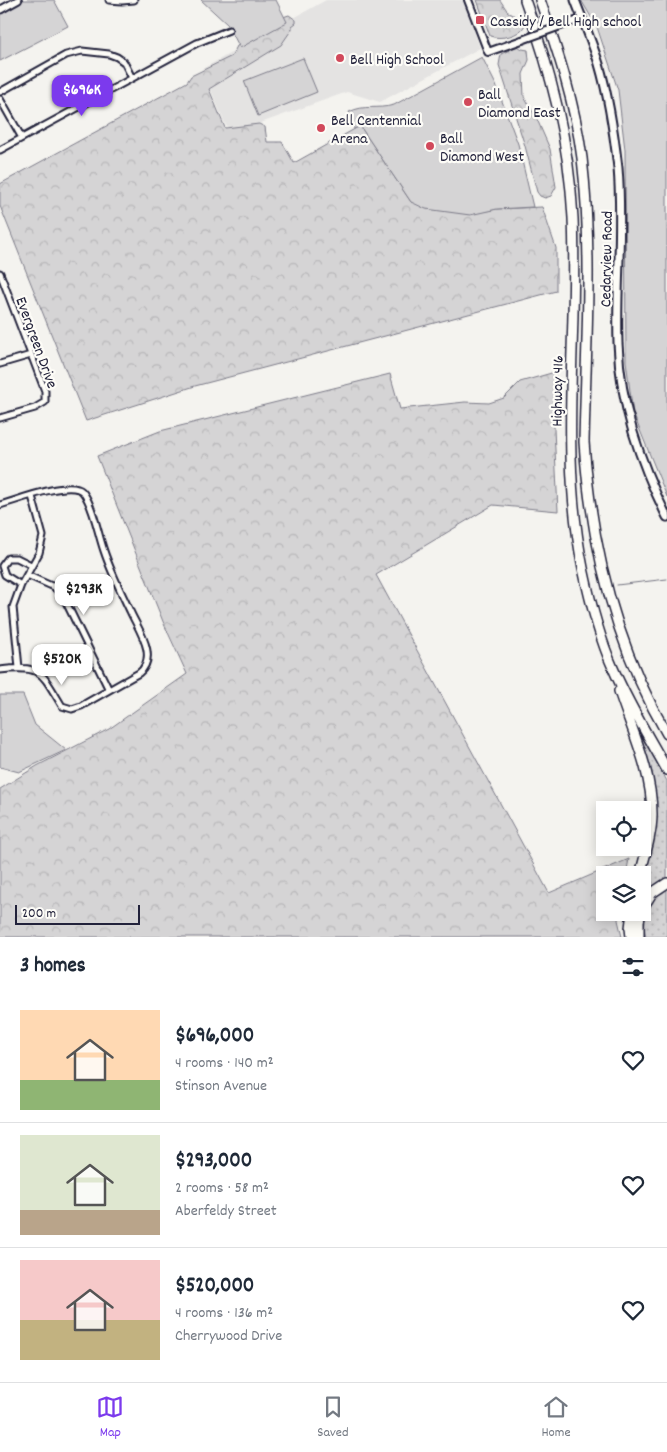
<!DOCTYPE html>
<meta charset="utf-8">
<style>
:root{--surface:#fff;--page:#f6f6f7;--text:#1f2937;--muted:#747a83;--line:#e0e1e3;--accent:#7c3aed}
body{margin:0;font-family:Dekko,sans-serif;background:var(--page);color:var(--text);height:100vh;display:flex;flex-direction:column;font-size:19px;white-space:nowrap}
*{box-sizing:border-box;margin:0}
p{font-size:16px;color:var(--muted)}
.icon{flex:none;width:28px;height:28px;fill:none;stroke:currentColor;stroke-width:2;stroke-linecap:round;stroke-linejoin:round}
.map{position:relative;height:937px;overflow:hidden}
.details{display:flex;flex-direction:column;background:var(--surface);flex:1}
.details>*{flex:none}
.tools{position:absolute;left:596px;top:801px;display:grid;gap:10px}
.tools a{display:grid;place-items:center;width:55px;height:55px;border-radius:0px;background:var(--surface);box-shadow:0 2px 12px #0003;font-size:25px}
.scale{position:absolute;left:15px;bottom:12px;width:125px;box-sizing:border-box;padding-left:5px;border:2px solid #22223b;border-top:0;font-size:14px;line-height:18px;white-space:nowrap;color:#22223b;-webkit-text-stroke:4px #fdfcf7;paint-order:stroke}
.price{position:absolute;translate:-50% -42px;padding:0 11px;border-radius:10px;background:#fff;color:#222;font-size:16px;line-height:32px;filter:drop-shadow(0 1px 2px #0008)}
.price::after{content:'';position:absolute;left:50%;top:30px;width:15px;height:11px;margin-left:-8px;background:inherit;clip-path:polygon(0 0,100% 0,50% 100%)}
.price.selected{background:var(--accent);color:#fff}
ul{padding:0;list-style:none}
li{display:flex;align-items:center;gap:15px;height:125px;padding:0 20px}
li+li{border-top:1px solid var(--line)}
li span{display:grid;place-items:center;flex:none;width:140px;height:100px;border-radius:0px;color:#555}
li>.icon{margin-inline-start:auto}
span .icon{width:60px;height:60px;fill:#fffc;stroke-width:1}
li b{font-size:21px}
h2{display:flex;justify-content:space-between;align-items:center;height:60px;padding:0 20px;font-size:21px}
.tab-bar{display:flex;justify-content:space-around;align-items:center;height:70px;border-top:1px solid var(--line);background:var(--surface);font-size:14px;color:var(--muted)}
.tab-bar a{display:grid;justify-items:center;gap:2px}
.tab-bar .selected{color:var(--accent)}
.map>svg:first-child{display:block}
.built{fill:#e4e3e2}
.grass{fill:url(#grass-dots);stroke:#7c7b88}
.forest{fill:url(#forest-crowns);stroke:#7c7b88}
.park{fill:#d5d4d5;stroke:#7c7b88}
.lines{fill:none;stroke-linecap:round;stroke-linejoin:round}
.stream{stroke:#757582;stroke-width:1}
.minor-casing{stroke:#22223b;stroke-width:9}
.tertiary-casing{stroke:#22223b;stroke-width:10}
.secondary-casing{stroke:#22223b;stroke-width:11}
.motorway-casing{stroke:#22223b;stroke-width:12}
.minor{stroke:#fdfcf7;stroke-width:5}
.tertiary{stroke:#fdfcf7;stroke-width:6}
.secondary{stroke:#fdfcf7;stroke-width:7}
.motorway{stroke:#fdfcf7;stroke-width:9}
.tertiary-bridge-casing{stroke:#22223b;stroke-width:10;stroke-linecap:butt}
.tertiary-bridge{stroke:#fdfcf7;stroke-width:6}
.poi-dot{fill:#d1495b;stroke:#fdfcf7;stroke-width:2}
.labels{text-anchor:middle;stroke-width:4.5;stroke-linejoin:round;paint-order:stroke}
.poi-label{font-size:16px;fill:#22223b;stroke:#fdfcf7;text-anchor:start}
.street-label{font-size:16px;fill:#22223b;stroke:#fdfcf7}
</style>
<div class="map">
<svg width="667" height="937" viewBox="0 0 667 937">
<defs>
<pattern id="grass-dots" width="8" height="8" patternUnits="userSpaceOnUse" patternTransform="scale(1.25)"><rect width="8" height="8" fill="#d5d4d5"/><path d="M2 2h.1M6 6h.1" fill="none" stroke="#b7b6b8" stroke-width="1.8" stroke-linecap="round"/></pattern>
<pattern id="forest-crowns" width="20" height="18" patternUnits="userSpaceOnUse" patternTransform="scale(1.25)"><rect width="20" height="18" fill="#d5d4d5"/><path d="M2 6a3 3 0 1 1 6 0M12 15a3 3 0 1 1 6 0" fill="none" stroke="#b7b6b8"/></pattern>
</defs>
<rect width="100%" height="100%" fill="#f4f3ef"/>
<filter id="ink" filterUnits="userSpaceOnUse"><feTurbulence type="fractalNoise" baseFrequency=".02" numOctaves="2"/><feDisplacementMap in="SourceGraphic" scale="10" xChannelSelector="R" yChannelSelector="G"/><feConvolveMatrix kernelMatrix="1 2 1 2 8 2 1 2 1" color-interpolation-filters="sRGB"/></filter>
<g filter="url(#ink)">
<path class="built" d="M326 0H463L480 48 380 102 347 92 233 133 225 124 202 69Z"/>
<path class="grass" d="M632 719 667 781V879L658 884 643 902V877L654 821Z
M667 889V937H646C641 920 650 895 667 889Z"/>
<path class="forest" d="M477 0H500L508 12 524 21 525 25C520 36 500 40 490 36Z
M289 15 296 20V23L292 26V29L281 45 209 89 225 128 259 124 265 127 267 142H282L294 163 360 126 411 202 470 214 497 209 542 207 556 248V291L195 386 86 421 0 206V184L187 82 191 76 232 56 237 46 249 39 268 22Z
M518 46 522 49 528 50 529 60 523 74 524 97 536 117 550 149 556 187 551 196 545 198 540 196 537 192 525 146 499 65 501 54Z
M555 372 554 429 558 511 493 505 376 575 549 893 629 859 626 875H605V912L619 913 618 920 622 937H0V789L37 766 109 729 187 674 164 624 97 456 160 431 390 374 400 409 465 402 489 403 504 398 520 382Z"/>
<path class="park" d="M14 0H54L68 26 0 61V8Z
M201 0H276L287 22 240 48 228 25Z
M581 0H667V497L633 413 626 361 625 150 618 90 597 27Z
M482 57 496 85 518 144 533 207 497 209 470 215 426 209 411 202 360 126 354 129 349 112C365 104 376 110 394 105Z
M303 58 317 92 258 116 244 81Z
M0 695H23L35 725 66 750 19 772 0 767Z"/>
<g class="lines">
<path class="stream" d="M617 585 667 579"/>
<defs>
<path id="minor" d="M109 0 122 1 134 0
M0 92 66 55 82 51 109 54 117 57 124 62 132 78
M0 99 22 138
M0 150 197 43 229 30
M0 273 45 391V402L35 408 0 418
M0 364 31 355
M0 505C18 500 61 483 78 489 82 490 84 493 86 497 95 513 98 534 104 551 111 572 121 592 130 611 138 629 159 657 139 673L81 706 72 709 62 706C41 672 43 665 0 670
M27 575 54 587 63 596 109 690
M21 585 5 575 2 566 8 558H17L31 565
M19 668 13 607 21 585 39 553 43 536 32 496"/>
<path id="tertiary" d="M468 0 488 52 522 40
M0 10 18 0
M566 24 582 19"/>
<path id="secondary" d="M575 0C583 21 592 42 599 64 609 98 614 133 618 168 623 226 616 285 618 343 620 405 640 462 667 517"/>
<path id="motorway" d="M525 0C551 72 569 140 573 218 578 334 559 452 583 568 590 601 599 637 613 668 628 703 648 736 667 770
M540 0C558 52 575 103 582 158 593 252 586 348 584 442 591 545 615 645 667 734
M619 691C632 731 652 771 652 814 652 834 645 855 640 875
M642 909 652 893 667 883
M631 937 630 928 632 912
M639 937V921L641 912"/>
</defs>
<use href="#minor" class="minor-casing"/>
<use href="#tertiary" class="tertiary-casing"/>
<use href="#secondary" class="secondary-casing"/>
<use href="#motorway" class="motorway-casing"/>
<use href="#minor" class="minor"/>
<use href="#tertiary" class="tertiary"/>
<use href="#secondary" class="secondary"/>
<use href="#motorway" class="motorway"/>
<defs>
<path id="tertiary-bridge" d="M522 40 566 24"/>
</defs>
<use href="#tertiary-bridge" class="tertiary-bridge-casing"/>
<use href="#tertiary-bridge" class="tertiary-bridge"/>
</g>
</g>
<g class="poi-dot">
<rect x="475" y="15" width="10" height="10" rx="2.5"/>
<circle cx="340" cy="58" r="5"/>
<circle cx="468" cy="102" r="5"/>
<circle cx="321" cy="128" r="5"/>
<circle cx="430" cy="146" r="5"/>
</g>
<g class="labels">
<g class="poi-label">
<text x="490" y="26">Cassidy / Bell High school</text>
<text x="350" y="64">Bell High School</text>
<text x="478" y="99">Ball<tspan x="478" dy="18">Diamond East</tspan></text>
<text x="331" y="125">Bell Centennial<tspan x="331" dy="18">Arena</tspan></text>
<text x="440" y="143">Ball<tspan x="440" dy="18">Diamond West</tspan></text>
</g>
<g class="street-label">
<text transform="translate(605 259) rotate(-89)" y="6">Cedarview Road</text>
<text transform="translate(38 342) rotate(70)" y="6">Evergreen Drive</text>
<text transform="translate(556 391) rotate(-89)" y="6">Highway 416</text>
</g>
</g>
</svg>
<div class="tools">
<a><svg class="icon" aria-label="locate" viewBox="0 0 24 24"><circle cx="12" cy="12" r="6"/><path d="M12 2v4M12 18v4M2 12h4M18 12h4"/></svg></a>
<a><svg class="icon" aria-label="layers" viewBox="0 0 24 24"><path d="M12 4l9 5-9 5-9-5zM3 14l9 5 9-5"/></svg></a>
</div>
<div class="scale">200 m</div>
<b class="price selected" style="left:82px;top:117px">$696K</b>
<b class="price" style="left:84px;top:616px">$293K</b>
<b class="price" style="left:62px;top:686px">$520K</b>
</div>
<section class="details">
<h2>3 homes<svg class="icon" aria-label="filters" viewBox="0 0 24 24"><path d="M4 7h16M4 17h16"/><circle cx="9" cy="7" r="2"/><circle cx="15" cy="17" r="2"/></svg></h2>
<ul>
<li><span style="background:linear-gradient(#ffd9b3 70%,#8fb573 0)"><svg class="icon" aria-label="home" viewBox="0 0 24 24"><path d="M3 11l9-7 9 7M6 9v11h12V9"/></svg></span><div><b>$696,000</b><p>4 rooms · 140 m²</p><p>Stinson Avenue</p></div><svg class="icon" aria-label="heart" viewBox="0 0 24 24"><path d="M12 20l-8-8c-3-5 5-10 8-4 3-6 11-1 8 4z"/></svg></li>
<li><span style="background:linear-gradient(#dfe7d0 75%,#b9a48a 0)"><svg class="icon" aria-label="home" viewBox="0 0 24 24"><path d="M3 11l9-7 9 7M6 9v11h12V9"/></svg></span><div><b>$293,000</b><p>2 rooms · 58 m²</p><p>Aberfeldy Street</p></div><svg class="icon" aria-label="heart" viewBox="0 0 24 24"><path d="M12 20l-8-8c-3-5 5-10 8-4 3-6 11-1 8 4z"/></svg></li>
<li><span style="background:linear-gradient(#f6c9c9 60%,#c2b280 0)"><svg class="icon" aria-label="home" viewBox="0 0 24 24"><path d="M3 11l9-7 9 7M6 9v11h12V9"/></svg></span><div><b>$520,000</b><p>4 rooms · 136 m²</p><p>Cherrywood Drive</p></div><svg class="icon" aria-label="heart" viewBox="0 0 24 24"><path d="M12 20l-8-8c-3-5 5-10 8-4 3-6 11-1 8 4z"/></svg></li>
</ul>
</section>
<nav class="tab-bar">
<a class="selected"><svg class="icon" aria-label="map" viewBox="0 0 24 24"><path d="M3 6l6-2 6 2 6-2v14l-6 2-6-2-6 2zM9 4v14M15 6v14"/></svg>Map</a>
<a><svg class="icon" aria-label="saved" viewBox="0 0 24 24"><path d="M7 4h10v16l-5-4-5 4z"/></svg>Saved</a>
<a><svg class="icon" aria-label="home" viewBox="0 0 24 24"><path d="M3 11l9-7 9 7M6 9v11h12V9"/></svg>Home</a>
</nav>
